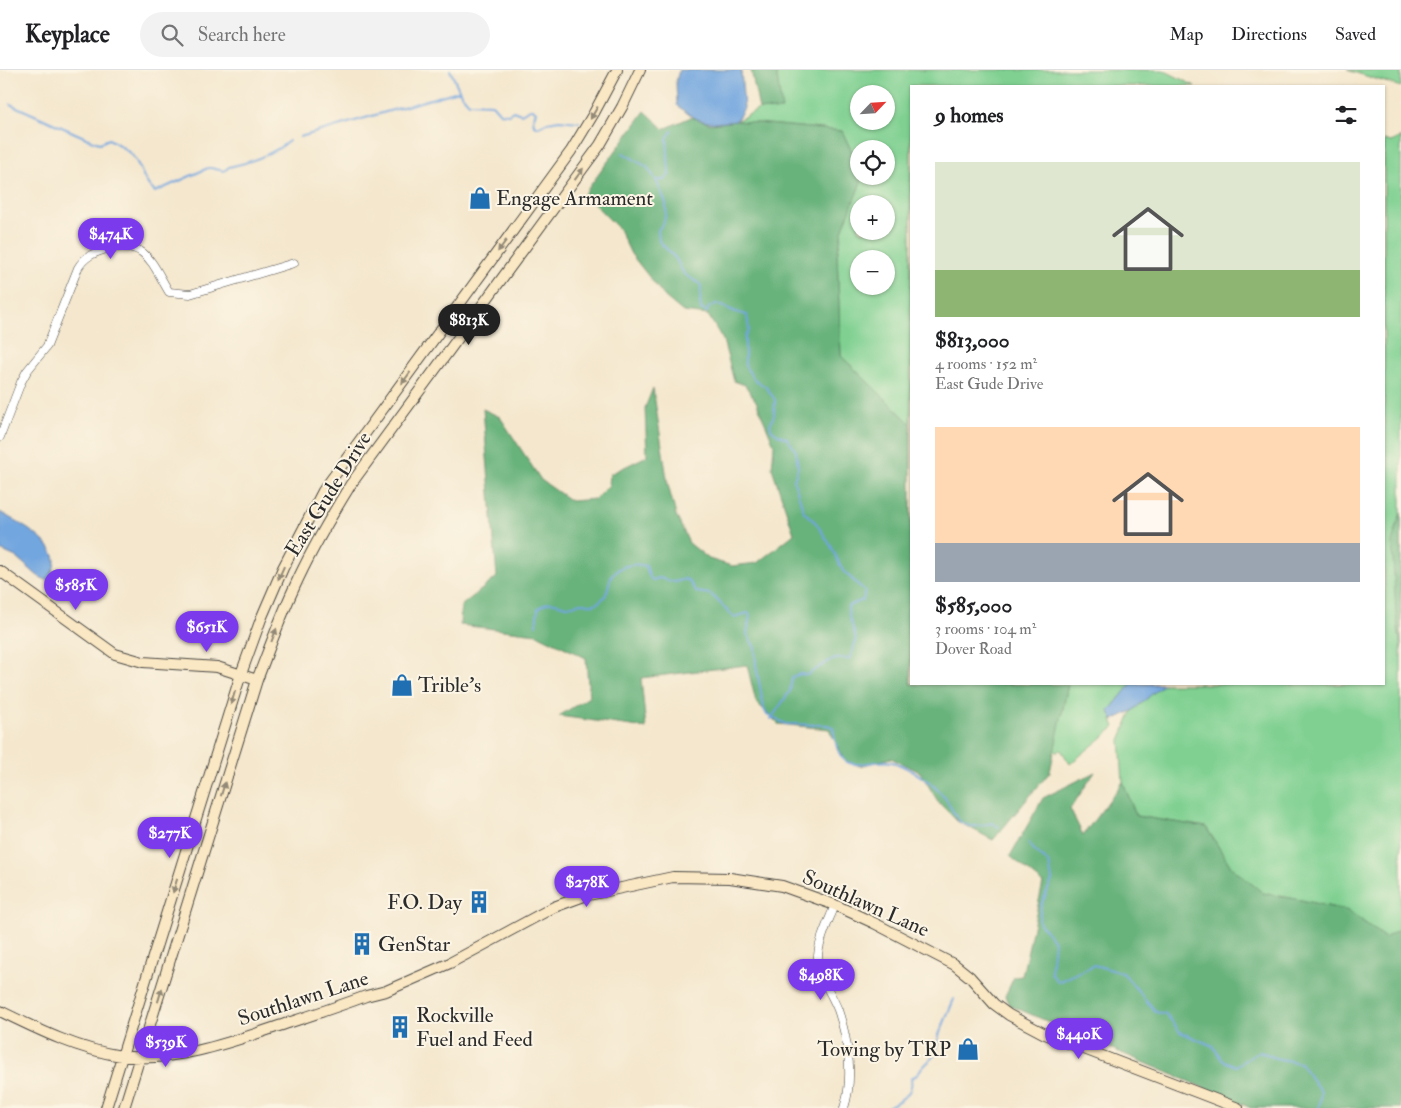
<!DOCTYPE html>
<meta charset="utf-8">
<style>
:root{--surface:#fff;--page:#f2f2f2;--text:#202124;--muted:#757577;--line:#e0e0e0;--accent:#7c3aed}
body{margin:0;font-family:"IM FELL Double Pica",serif;background:var(--page);color:var(--text);height:100vh;display:flex;flex-direction:column;font-size:19px;white-space:nowrap}
*{box-sizing:border-box;margin:0}
p{font-size:16px;color:var(--muted)}
.icon{flex:none;width:28px;height:28px;fill:none;stroke:currentColor;stroke-width:2;stroke-linecap:round;stroke-linejoin:round}
.map{position:relative;flex:1;overflow:hidden}
.drawer{position:absolute;left:910px;top:15px;width:475px;height:600px;display:flex;flex-direction:column;background:var(--surface);border-radius:0px;box-shadow:0 1px 4px #0004}
.drawer>*{flex:none}
.needle{width:32px;rotate:65deg}
.controls{position:absolute;left:850px;top:15px;display:grid;gap:10px}
.controls a{display:grid;place-items:center;width:45px;height:45px;border-radius:50%;background:var(--surface);box-shadow:0 1px 4px #0004;font-size:25px}
.price{position:absolute;translate:-50% -42px;padding:0 11px;border-radius:18px;background:var(--accent);color:#fff;font-size:16px;line-height:32px;filter:drop-shadow(0 1px 2px #0008)}
.price::after{content:'';position:absolute;left:50%;top:30px;width:15px;height:11px;margin-left:-8px;background:inherit;clip-path:polygon(0 0,100% 0,50% 100%)}
.price.selected{background:#222;color:#fff}
ul{padding:0;list-style:none}
li{display:grid;align-content:center;gap:10px;height:265px;padding:0 25px}
li span{display:grid;place-items:center;height:155px;border-radius:0px;color:#555}
li>.icon{margin-inline-start:auto}
span .icon{width:90px;height:90px;fill:#fffc;stroke-width:1}
li b{font-size:21px}
h2{display:flex;justify-content:space-between;align-items:center;height:60px;padding:0 25px;font-size:21px}
header{display:flex;align-items:center;gap:30px;box-sizing:border-box;height:70px;padding:0 25px;background:var(--surface);border-bottom:1px solid var(--line)}
header strong{font-size:24px}
nav{display:flex;gap:28px;margin-inline-start:auto;font-size:18px}
.search{width:350px;height:45px;background:var(--page);display:flex;align-items:center;gap:12px;box-sizing:border-box;padding:0 18px;border-radius:28px;color:var(--muted);font-size:19px}
.map>svg:first-child{display:block}
.green{fill:#7fd091;stroke:#557e5e;fill-rule:evenodd}
.forest{fill:#67b27b;stroke:#496e53}
.water{fill:#72a6df;stroke:#4e6885}
.lines{fill:none;stroke-linecap:round;stroke-linejoin:round}
.stream{stroke:#72a6df;stroke-width:2}
.street-casing{stroke:#494743;stroke-width:9}
.secondary-casing{stroke:#494743;stroke-width:12}
.street{stroke:#fff;stroke-width:8}
.secondary{stroke:#fae7c3;stroke-width:10}
.oneway{fill:#928977}
.labels{text-anchor:middle;stroke-width:4;stroke-linejoin:round;paint-order:stroke}
.poi-label{font-size:21px;fill:#2b2b2b;stroke:#fcf5e5;text-anchor:start}
.street-label{font-size:21px;fill:#2b2b2b;stroke:#fcf5e5}
</style>
<header>
<strong>Keyplace</strong>
<div class="search"><svg class="icon" aria-label="search" viewBox="0 0 24 24"><circle cx="10" cy="10" r="6"/><path d="M15 15l6 6"/></svg>Search here</div>
<nav><a>Map</a><a>Directions</a><a>Saved</a></nav>
</header>
<div class="map">
<svg width="1401" height="1038" viewBox="0 0 1401 1038">
<rect width="100%" height="100%" fill="#fcf5e5"/>
<filter id="ink" filterUnits="userSpaceOnUse"><feTurbulence type="fractalNoise" baseFrequency=".02" numOctaves="2"/><feDisplacementMap in="SourceGraphic" scale="10" xChannelSelector="R" yChannelSelector="G"/><feConvolveMatrix kernelMatrix="1 2 1 2 8 2 1 2 1" color-interpolation-filters="sRGB"/></filter>
<filter id="wash" filterUnits="userSpaceOnUse"><feTurbulence type="fractalNoise" baseFrequency=".0096" numOctaves="4" result="noise"/><feDisplacementMap in="SourceGraphic" scale="20" xChannelSelector="R" yChannelSelector="G"/><feGaussianBlur stdDeviation="1.12" result="paint"/><feColorMatrix in="noise" values="0 0 0 0 0 0 0 0 0 0 0 0 0 0 0 0 0 1.4 0 .05"/><feComposite in="paint" operator="in"/></filter>
<g filter="url(#wash)">
<rect width="100%" height="100%" fill="#f4e7cd"/>
<path class="green" d="M776 0H1163L1195 16H911V354L841 286 837 185 842 161 863 106H886V79H859V97L842 61 736 51 759 39 781 40ZM859 24H886V51H859ZM859 134H886V161H859ZM859 189H886V216H859Z
M1347 0H1401V17Z
M1401 67V491L1396 543 1401 578V858L1385 868 1349 841 1301 830 1263 823 1231 797 1206 757 1136 746 1123 712 1120 670 1132 641 1164 614H1384V70L1391 72Z
M1068 614H1131L1109 641 1115 657 1070 694 1061 680 1042 685 1048 660 1062 644Z"/>
<path class="forest" d="M751 0H776L782 40 759 39Z
M645 41 664 59 691 47 711 54 736 51 842 61 859 97V106L863 107 842 161 837 185 841 286 911 354V614H1068L1050 702 993 770 957 751 939 733 920 702 891 688 860 696 844 690 829 659 778 654 756 632 747 595 641 608 646 658 559 646 589 627 586 588 537 564 460 555 461 536 497 507 483 339 500 347 541 410 571 431 595 429 609 415 610 404 647 386 645 338 653 318 668 415 676 445 689 473 709 489 732 496 757 493 794 464 772 398 774 375 756 331 745 315 734 311 723 270 708 245 683 242 665 227 631 184 619 159 584 124Z
M1401 442V578L1396 543 1392 472Z
M1095 702 1070 739 1083 765 1123 712 1136 746 1206 757 1231 797 1263 823 1301 830 1349 841 1385 868 1401 858V1038H1251L1009 935 1005 926 1014 907 1022 906 1043 813 1010 786 1043 728Z"/>
<path class="water" d="M679 0H741L744 38 736 51C708 54 699 54 677 35L676 12Z
M0 442C15 451 56 472 55 492 55 498 50 505 48 511L38 506 16 487 0 480Z
M1131 614H1164L1132 641 1113 650 1109 641Z"/>
<g class="lines">
<path class="stream" d="M450 0 461 24 469 33 492 34 500 43 509 44 513 41 521 44 530 39H533L536 42 533 49 534 55 538 57 548 52 559 50 579 52
M10 34 93 71 100 73 109 69C118 75 128 79 134 88 143 100 142 111 155 122L208 98H211L224 101 229 97C249 93 273 84 289 71
M300 67 458 21
M623 83 647 97 656 110 666 133V141L664 152 658 160 659 171 676 189 684 204 700 214 701 217 700 232 701 239 707 242 709 237 717 234 736 242 747 245 749 260 745 267V296L754 309 767 318 775 330 774 345 770 355 771 359 779 365 787 368 796 381 798 397 794 411 804 442 816 453 831 476 843 501 865 521 863 530 848 536C848 561 864 560 849 589L840 588 829 591 807 605 800 604 792 607 790 621 771 649
M656 110H665L669 105 667 68 672 61
M536 555 538 539C550 528 554 534 567 536 572 536 576 533 582 533 587 533 592 536 597 533 608 527 607 520 610 510 614 496 635 492 646 496L650 508 653 510 659 508 675 512 685 509 689 511 696 522 710 524 714 527 734 547 748 543 750 545 747 564 755 578 756 595 764 639 767 645 786 654 827 655 833 657C835 669 836 685 847 692 860 699 879 687 896 693 915 701 932 712 945 728 951 735 954 748 962 753 972 759 982 755 992 753L999 757
M1029 773 1034 780 1049 793 1052 810 1041 835 1039 852 1054 871 1051 903 1058 912 1094 895 1123 903 1156 942 1166 944 1180 962 1213 976 1222 990 1236 996 1259 981 1275 988 1300 993 1321 1022 1319 1038
M886 1038C894 1033 910 1027 911 1016 912 1013 911 1011 911 1008L917 1005 920 1000 936 984 939 965 954 929"/>
</g>
</g>
<g filter="url(#ink)">
<g class="lines">
<defs>
<path id="street" d="M0 367 21 312 27 301 47 276 78 198C85 186 94 183 106 179 146 169 151 192 169 222L190 224 294 193
M835 835C829 851 819 869 818 886 817 905 831 922 838 940 848 969 854 1008 844 1038"/>
<path id="secondary" d="M0 501 115 584 143 592 217 597 257 610
M0 941C39 960 77 979 121 986 171 993 229 973 276 957 306 947 337 937 366 926L386 921 450 893 554 837 584 826 673 807 730 808 782 816 835 835 874 853 955 895 970 907 994 934 1009 945 1045 964 1238 1038
M106 1038 241 604 261 549 283 498 323 421 571 81 594 43 617 0
M124 1038 257 610C269 579 280 548 294 518 310 482 330 448 351 414L600 75 622 37 640 0"/>
</defs>
<use href="#street" class="street-casing"/>
<use href="#secondary" class="secondary-casing"/>
<use href="#street" class="street"/>
<use href="#secondary" class="secondary"/>
</g>
<defs><path id="oneway-solid" d="M-6-.8H1V-3.2L6.5 0L1 3.2V.8H-6Z" transform="scale(1.25)"/></defs>
<g class="oneway">
<use href="#oneway-solid" transform="translate(594 43) rotate(120)"/>
<use href="#oneway-solid" transform="translate(579 104) rotate(-54)"/>
<use href="#oneway-solid" transform="translate(502 176) rotate(126)"/>
<use href="#oneway-solid" transform="translate(406 308) rotate(126)"/>
<use href="#oneway-solid" transform="translate(281 503) rotate(114)"/>
<use href="#oneway-solid" transform="translate(274 565) rotate(-69)"/>
<use href="#oneway-solid" transform="translate(233 628) rotate(107)"/>
<use href="#oneway-solid" transform="translate(223 719) rotate(-73)"/>
<use href="#oneway-solid" transform="translate(175 816) rotate(107)"/>
<use href="#oneway-solid" transform="translate(160 925) rotate(-73)"/>
</g>
</g>
<defs>
<symbol id="shop-bare" viewBox="-9 -9 18 18"><path d="M-5-2.5h2.3a2.7 3.5 0 0 1 5.4 0H5L5.5 6h-11ZM-1.5-2.5h3a1.5 2.3 0 0 0-3 0Z" fill="#1f6fb2" stroke="#fcf5e5" stroke-width="2.5" paint-order="stroke"/></symbol>
<symbol id="building-bare" viewBox="-9 -9 18 18"><path d="M-4-6H4V6H1V3H-1V6H-4ZM-2.5-4.3h1.7v1.8h-1.7ZM.8-4.3h1.7v1.8H.8ZM-2.5-1h1.7V.8h-1.7ZM.8-1h1.7V.8H.8Z" fill="#1f6fb2" stroke="#fcf5e5" stroke-width="2.5" paint-order="stroke"/></symbol>
</defs>
<g fill-rule="evenodd">
<use href="#shop-bare" x="464" y="112" width="32" height="32"/>
<use href="#shop-bare" x="386" y="599" width="32" height="32"/>
<use href="#building-bare" x="463" y="816" width="32" height="32"/>
<use href="#building-bare" x="346" y="858" width="32" height="32"/>
<use href="#building-bare" x="384" y="941" width="32" height="32"/>
<use href="#shop-bare" x="952" y="963" width="32" height="32"/>
</g>
<g class="labels">
<g class="poi-label">
<text x="496" y="135">Engage Armament</text>
<text x="418" y="622">Trible's</text>
<text x="462" y="839" text-anchor="end">F.O. Day</text>
<text x="378" y="881">GenStar</text>
<text x="416" y="952">Rockville<tspan x="416" dy="24">Fuel and Feed</tspan></text>
<text x="951" y="986" text-anchor="end">Towing by TRP</text>
</g>
<g class="street-label">
<text transform="translate(328 424) rotate(-58)" y="7">East Gude Drive</text>
<text transform="translate(866 833) rotate(24)" y="7">Southlawn Lane</text>
<text transform="translate(303 928) rotate(-18)" y="7">Southlawn Lane</text>
</g>
</g>
</svg>
<div class="controls">
<a><svg class="needle" viewBox="-14 -14 28 28"><path d="M0-13l5 13h-10z" fill="#e53935"/><path d="M0 13l5-13h-10z" fill="#757577"/></svg></a>
<a><svg class="icon" aria-label="locate" viewBox="0 0 24 24"><circle cx="12" cy="12" r="6"/><path d="M12 2v4M12 18v4M2 12h4M18 12h4"/></svg></a>
<a>+</a>
<a>−</a>
</div>
<b class="price" style="left:111px;top:190px">$474K</b>
<b class="price selected" style="left:469px;top:276px">$813K</b>
<b class="price" style="left:76px;top:541px">$585K</b>
<b class="price" style="left:207px;top:583px">$651K</b>
<b class="price" style="left:170px;top:789px">$277K</b>
<b class="price" style="left:587px;top:838px">$278K</b>
<b class="price" style="left:821px;top:931px">$498K</b>
<b class="price" style="left:1079px;top:990px">$440K</b>
<b class="price" style="left:166px;top:998px">$539K</b>
<section class="drawer">
<h2>9 homes<svg class="icon" aria-label="filters" viewBox="0 0 24 24"><path d="M4 7h16M4 17h16"/><circle cx="9" cy="7" r="2"/><circle cx="15" cy="17" r="2"/></svg></h2>
<ul>
<li><span style="background:linear-gradient(#dfe7d0 70%,#8fb573 0)"><svg class="icon" aria-label="home" viewBox="0 0 24 24"><path d="M3 11l9-7 9 7M6 9v11h12V9"/></svg></span><div><b>$813,000</b><p>4 rooms · 152 m²</p><p>East Gude Drive</p></div></li>
<li><span style="background:linear-gradient(#ffd9b3 75%,#9aa5b1 0)"><svg class="icon" aria-label="home" viewBox="0 0 24 24"><path d="M3 11l9-7 9 7M6 9v11h12V9"/></svg></span><div><b>$585,000</b><p>3 rooms · 104 m²</p><p>Dover Road</p></div></li>
</ul>
</section>
</div>
